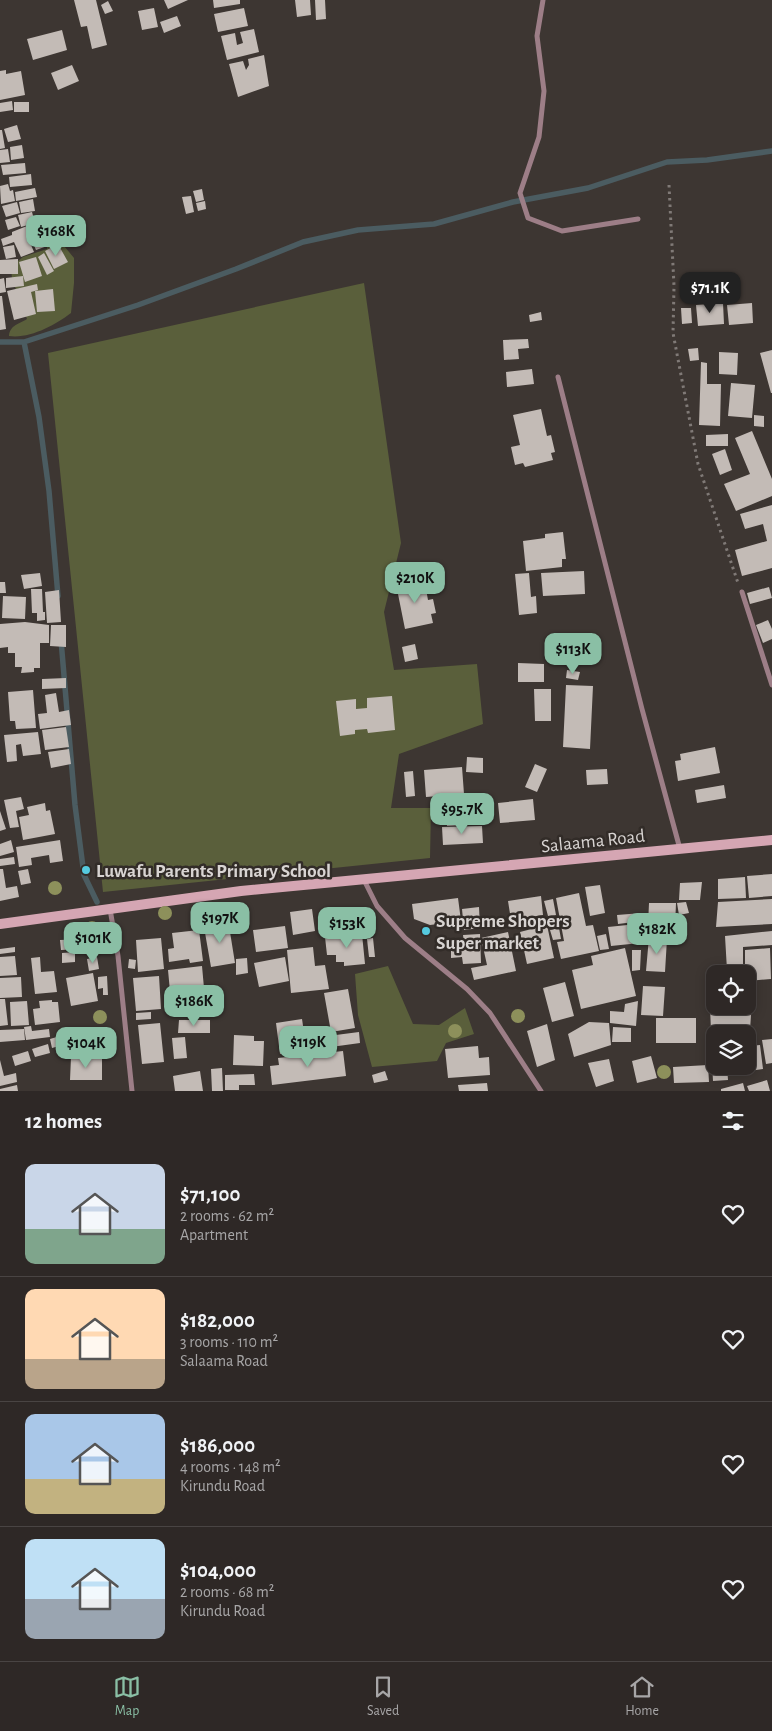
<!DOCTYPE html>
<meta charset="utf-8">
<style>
:root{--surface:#2e2826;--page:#3a3432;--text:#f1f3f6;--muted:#a7a6a7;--line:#494443;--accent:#8abfa5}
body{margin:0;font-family:"Alegreya Sans",sans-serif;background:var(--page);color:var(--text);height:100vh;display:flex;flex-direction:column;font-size:19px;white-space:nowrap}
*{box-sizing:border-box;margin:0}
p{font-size:16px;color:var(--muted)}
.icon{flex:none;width:28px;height:28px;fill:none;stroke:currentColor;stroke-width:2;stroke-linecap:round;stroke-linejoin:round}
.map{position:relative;height:1091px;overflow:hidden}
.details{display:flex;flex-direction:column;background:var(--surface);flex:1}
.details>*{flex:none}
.controls{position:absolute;left:706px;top:965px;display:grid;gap:10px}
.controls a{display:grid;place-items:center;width:50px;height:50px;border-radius:10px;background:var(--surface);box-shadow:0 2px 12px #0003,0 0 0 1px var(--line);font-size:25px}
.price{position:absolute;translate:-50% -42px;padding:0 11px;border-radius:10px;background:var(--accent);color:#111;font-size:16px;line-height:32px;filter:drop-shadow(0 1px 2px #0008)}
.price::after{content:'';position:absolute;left:50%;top:30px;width:15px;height:11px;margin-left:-8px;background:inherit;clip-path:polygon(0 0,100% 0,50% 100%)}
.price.selected{background:#222;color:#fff}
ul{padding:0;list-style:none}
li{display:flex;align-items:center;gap:15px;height:125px;padding:0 25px}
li+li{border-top:1px solid var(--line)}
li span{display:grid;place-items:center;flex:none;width:140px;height:100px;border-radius:10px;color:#555}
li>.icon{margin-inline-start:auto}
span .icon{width:60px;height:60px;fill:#fffc;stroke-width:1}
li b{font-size:21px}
h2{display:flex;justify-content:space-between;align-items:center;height:60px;padding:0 25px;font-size:21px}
.menu{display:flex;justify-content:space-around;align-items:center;height:70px;border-top:1px solid var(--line);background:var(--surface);font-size:14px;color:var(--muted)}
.menu a{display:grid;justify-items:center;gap:2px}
.menu .selected{color:var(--accent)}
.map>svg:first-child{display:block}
.green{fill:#5a5f3b}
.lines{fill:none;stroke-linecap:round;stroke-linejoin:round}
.stream{stroke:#4b5c61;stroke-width:5.5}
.building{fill:#c3bbb6}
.path{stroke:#807a77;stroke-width:3;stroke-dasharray:2.5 4;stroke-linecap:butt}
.street{stroke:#9d7e87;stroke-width:5}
.secondary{stroke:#d5a6b3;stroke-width:10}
.tree{fill:#8d905b}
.poi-dot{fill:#55cadf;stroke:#322c28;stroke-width:2}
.labels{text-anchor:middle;stroke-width:5;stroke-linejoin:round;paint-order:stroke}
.street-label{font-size:19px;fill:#d8d4d2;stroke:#322c28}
.poi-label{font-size:19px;font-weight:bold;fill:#d8d4d2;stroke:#322c28;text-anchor:start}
</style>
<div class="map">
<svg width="772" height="1091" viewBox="0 0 772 1091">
<rect width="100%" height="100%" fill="#3d3632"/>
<path class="green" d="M49 220 60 241 74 258V283L71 313C55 325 30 339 9 336 10 325 19 324 27 319L12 279 11 267 23 257 47 249V241L40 229 43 221Z
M364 283 401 543 384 612 394 670 477 664 483 724 399 754 391 808H431L430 858 103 892 48 353Z
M388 966 413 1024 439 1025 465 1008 474 1034 446 1043 437 1061 372 1067 358 1015 355 974Z"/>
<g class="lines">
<path class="stream" d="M0 342H24L138 305 236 269 303 242 358 230 434 224 513 202 588 188 667 162 707 160 772 151
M24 342 39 417 49 491 58 596
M61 640 75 805 84 875 97 902"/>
</g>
<path class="building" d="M74 0H96L107 45 92 49 87 26 81 27Z
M164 0H188L168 9Z
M213 0H240V4L214 8Z
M295 0H310L311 15 297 17Z
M315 0H325L326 19 316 20Z
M108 1 113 11 105 14 101 5Z
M154 8 158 27 142 30 138 11Z
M244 8 248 26 218 32 214 14Z
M177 16 181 26 164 33 160 22Z
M254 29 259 52 227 60 221 36 235 33 237 45 243 43 240 32Z
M62 30 67 50 33 60 27 39Z
M264 55 269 86 238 97 229 64 243 61 246 70 249 65 248 59Z
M72 65 79 81 58 90 51 73Z
M6 70V74L21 71 25 95 0 100V71Z
M12 101 13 110 0 112V103Z
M14 102H29V112H14Z
M17 125 21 139 8 142 4 129Z
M0 130H2L5 148 0 149Z
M22 145 24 158 11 160 10 147Z
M8 149 10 162 0 163V150Z
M25 163 26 173 3 175 1 165Z
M31 174 32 185 10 187 9 177Z
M8 184 10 191 13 190 15 201 1 204 0 186Z
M35 188 37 197 16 201 15 192Z
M202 189 204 200 196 202 193 191Z
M191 196 194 212 186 214 182 197Z
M33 199 35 211 21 213 19 202Z
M205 201 206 209 198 211 196 203Z
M17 202 20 213 6 217 2 206Z
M32 212 35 223 21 227 18 215Z
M16 217 20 226 8 230 5 220Z
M32 224 37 237 29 240 34 252 21 257 14 242 3 246 1 239 12 235V232Z
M47 228 53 244 36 250 33 243 41 240 37 232Z
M58 244 68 262 54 269 45 251Z
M14 245 16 257 6 259 3 247Z
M44 253 54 271 47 275 38 257Z
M36 257 42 276 25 282 19 262Z
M18 259V274H0V260Z
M23 276 24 286 6 288V278Z
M4 278 6 292 0 293V279Z
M37 284 38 290 31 292 36 314 14 320 7 291Z
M53 289 55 311 37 312 35 291Z
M0 296H2L6 329 0 330Z
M723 303 724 324 698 326 696 305Z
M752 303 753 323 729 325 727 305Z
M681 308H691L692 323 682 324Z
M541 312 542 320 530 322 529 315Z
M528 339 529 348 518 349 519 359 504 360 503 340Z
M698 348 699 360 690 361 688 349Z
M772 350V393H771L760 353Z
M719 352 738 353 737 375 719 374Z
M701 362 707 363V384H721L720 426 699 425Z
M532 369 534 384 507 387 506 372Z
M731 383 755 385 752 418 728 416Z
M541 409 547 436 551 435 555 452 551 453 553 460 525 467 523 463 515 465 511 447 520 445 513 415Z
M754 415 764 416V427L754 426Z
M752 431 772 479V496L736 511 724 484 750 474 735 438Z
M728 434V446H706V435Z
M725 449 732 470 720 475 712 454Z
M772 505V568L742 576 735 550 767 541 763 524 745 529 740 514Z
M563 532 566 559H562V567L526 571 523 541 545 538V534Z
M584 571 585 594 543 596 541 573Z
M40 573 42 586 24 589 21 575Z
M529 573 531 597 536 596 537 613 519 615 515 574Z
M424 578 428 600 433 599 436 613 431 614 433 623 405 629 396 584Z
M0 582H5L6 593H0Z
M769 587 772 598 750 604 747 593Z
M31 589H42L43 612H45V620L37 621V613H32Z
M59 590 61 622 47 623 45 592Z
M3 596 26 597 25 619 2 618Z
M768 620 772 629V639L763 643 756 625Z
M25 622 49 625V643H40V668H34V672L21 673 22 667H15V653H8V647L0 648V624Z
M51 625H66V647L50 646Z
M415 644 418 659 405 662 402 647Z
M518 663 544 664V682H518Z
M567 670 580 672 578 680 566 678Z
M66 678V688L42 689V679Z
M566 685 593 686 590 749 563 747Z
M534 689H551V721H535Z
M33 690 36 728 16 729 15 721H10L8 692Z
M56 693 59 712 69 710 71 725 40 729 38 714 47 713 45 695Z
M392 696 395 730 368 733 367 729 355 730V734L340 736 336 701 356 699V709L367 708V698Z
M66 727 69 747 45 750 42 730Z
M38 732 41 754 23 756 21 744 16 745 17 761 7 762 4 735Z
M715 747 720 773 678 781 675 761 681 760 680 754Z
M69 749 71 764 51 768 48 752Z
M467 757 483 758V773L466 772Z
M535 764 547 769 537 792 525 787Z
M462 767 464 794 426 797 424 770Z
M607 769 608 784 587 785 586 770Z
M413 771 415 796 406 797 404 772Z
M724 785 726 798 697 803 695 790Z
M21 797 24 809 16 811 19 827 10 828 4 800Z
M484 798 485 824 447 826 446 807H456V799Z
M533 799 535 820 500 823 498 803Z
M45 803 46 811 50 810 55 834 23 840 19 817 29 815 27 807Z
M0 811 6 829 0 831Z
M482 826 483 843 443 845 442 827Z
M11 840 14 852 0 856V844Z
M60 840 63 861 50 863 49 855 31 858 32 865 19 867 16 847Z
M14 857 15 864 0 866V859Z
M0 869H3L6 888 17 886 19 897 0 901Z
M28 869 31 883 21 885 18 871Z
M772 874V896L749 898 747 876Z
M745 877 746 898 718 899V879Z
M702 882 700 900H679L680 883Z
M600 885 605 913 590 916 585 887Z
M579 893 586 926 593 925 599 951 561 959 557 942 564 941 556 898Z
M541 896 543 915 511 920 508 901Z
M458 898 461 921 430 925 414 919 412 904Z
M553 899 556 915 548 916 544 901Z
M772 899V924L716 927 718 902Z
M686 902 689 913 679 915 677 903Z
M649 903H676L675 927 648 925Z
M479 907 480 928 464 930 462 909Z
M312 909 315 931 293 935 290 912Z
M642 913V921L618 924 617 915Z
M232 922 233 932H230L235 963 211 967 204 927Z
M637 924 640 943 611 946 608 927Z
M547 925 554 958 527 964 520 932Z
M285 926 288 948 256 952 253 930Z
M559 928 561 939 553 940 550 930Z
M199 930 203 961 190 963 189 959 169 962 168 949 174 948 172 933Z
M772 931V945L743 947V969L727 970 725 936Z
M508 932 516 971 474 980 471 968 487 965 481 938Z
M362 934 365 964 344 966V962H336V955H327L325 937Z
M480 934 481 963 463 964 462 957 451 958V944L464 943 463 935Z
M606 934 609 949 600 950 597 936Z
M649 937 667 939 665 972 646 971Z
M161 938 164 969 138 972 136 940Z
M373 938 375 957H369L367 939Z
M83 939V949L61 950 60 940Z
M15 947V952L0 954V949Z
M313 947 315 966 325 965 329 989 291 993 287 950Z
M625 948 636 996 581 1009 572 970 593 965 591 956Z
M770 948 771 979 748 981V974H745V950Z
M632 950H641L640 970 632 971Z
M75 952V962L62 963V953Z
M15 956 17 975 0 976V957Z
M40 957 41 972 54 971 57 992 35 994 31 958Z
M97 957 99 969 89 971 87 959Z
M285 957 289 981 259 987 254 963Z
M247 958 248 973 236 975V959Z
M129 959 136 960 135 969 128 968Z
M202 966 205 999 171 1002 168 970Z
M93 973 98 1001 71 1006 66 978Z
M107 976 108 995H103V988L98 989V977Z
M159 976 161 1009 136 1011 133 978Z
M21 977 22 997 0 998V978Z
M565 982 574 1016 552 1022 543 988Z
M643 986 665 987 663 1016 641 1015Z
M348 989 355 1028 331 1032 324 993Z
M0 999H5L8 1025 0 1026Z
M52 1000V1002H58L60 1022 35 1025 33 1009 40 1008 39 1001Z
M27 1001 29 1025 11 1026 10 1002Z
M638 1001 636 1026 610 1023V1011L624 1012 625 1004Z
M748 1001H752L750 1030 711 1031 710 1007 748 1006Z
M199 1002 200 1010 172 1013 171 1005Z
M151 1012V1019L136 1020V1013Z
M656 1018H696V1043H656Z
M302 1019 305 1039 359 1032 360 1043 280 1054 276 1023Z
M179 1020H210V1033H178Z
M589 1022 609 1023 611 1045 574 1057 568 1034Z
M160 1023 164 1062 142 1064 138 1025Z
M547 1024 555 1060 537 1067 527 1031Z
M31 1026 32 1031 49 1029 50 1037 26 1040 24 1027Z
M613 1027 631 1028V1042H612Z
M24 1029 25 1040 0 1042V1030Z
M234 1035 254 1036V1041H264L263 1066 233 1065Z
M60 1036 63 1045 52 1048 50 1039Z
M185 1037 187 1058 174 1059 172 1038Z
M772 1039V1063L766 1064 762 1040Z
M104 1042 105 1052 64 1056 63 1046Z
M48 1044 50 1053 35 1057 32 1049Z
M760 1045 763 1069 749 1071V1046Z
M478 1046 479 1058 489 1057 490 1075 448 1078 445 1049Z
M28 1051 31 1061 15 1066 12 1056Z
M343 1051 346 1076 272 1085 270 1066 279 1065 278 1058Z
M651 1056 657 1078 637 1083 632 1061Z
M71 1057H102V1080H70Z
M609 1059 614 1081 596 1087 588 1063Z
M0 1060 4 1076 16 1073 17 1082 0 1086Z
M712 1063H715V1066H727L728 1080 713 1081Z
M708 1065 709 1082 674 1083 673 1067Z
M732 1066H746L747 1071 735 1075Z
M222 1068 223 1091H212L211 1069Z
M200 1071 203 1091H175L173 1076Z
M385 1071 388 1080 374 1083 372 1075Z
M254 1074 255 1085H239V1090H225V1075Z
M767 1080 770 1091H749L747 1086Z
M487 1083 488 1091H459L458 1085Z
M743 1083 745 1091H721V1089Z
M17 1085 18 1091H0V1089Z"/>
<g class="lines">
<path class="path" d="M669 185 674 286 673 333 698 464 738 583"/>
<path class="street" d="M543 0 537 36 544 91 539 137 520 193 528 218 562 231 638 219
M558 377 642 709 680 849
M742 592 772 685
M364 880 377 906 405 938 467 989 490 1013 541 1091
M110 909 118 956 132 1091"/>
<path class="secondary" d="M0 924 241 891 772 840"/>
</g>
<g class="tree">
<circle cx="55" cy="888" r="7"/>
<circle cx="165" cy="913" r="7"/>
<circle cx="92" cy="928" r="7"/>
<circle cx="518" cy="1016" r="7"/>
<circle cx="100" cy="1017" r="7"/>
<circle cx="455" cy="1031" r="7"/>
<circle cx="664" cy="1072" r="7"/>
</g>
<g class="poi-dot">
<circle cx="86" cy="870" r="5"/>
<circle cx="426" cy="931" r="5"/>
</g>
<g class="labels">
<g class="street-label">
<text transform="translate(593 840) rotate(-6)" y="7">Salaama Road</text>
</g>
<g class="poi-label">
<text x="96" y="877">Luwafu Parents Primary School</text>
<text x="436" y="927">Supreme Shopers<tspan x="436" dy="22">Super market</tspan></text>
</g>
</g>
</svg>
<div class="controls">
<a><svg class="icon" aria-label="locate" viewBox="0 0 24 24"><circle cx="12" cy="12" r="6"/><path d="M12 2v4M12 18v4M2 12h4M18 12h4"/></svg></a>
<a><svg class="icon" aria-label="layers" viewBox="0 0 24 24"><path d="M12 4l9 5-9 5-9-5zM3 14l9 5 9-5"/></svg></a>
</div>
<b class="price" style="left:56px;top:257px">$168K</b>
<b class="price selected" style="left:710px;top:314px">$71.1K</b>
<b class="price" style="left:415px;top:604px">$210K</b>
<b class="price" style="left:573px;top:675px">$113K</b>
<b class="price" style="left:462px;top:835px">$95.7K</b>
<b class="price" style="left:220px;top:944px">$197K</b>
<b class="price" style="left:347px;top:949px">$153K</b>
<b class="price" style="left:657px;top:955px">$182K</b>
<b class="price" style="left:93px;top:964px">$101K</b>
<b class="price" style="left:194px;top:1027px">$186K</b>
<b class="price" style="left:308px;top:1068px">$119K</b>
<b class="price" style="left:86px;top:1069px">$104K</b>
</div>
<section class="details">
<h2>12 homes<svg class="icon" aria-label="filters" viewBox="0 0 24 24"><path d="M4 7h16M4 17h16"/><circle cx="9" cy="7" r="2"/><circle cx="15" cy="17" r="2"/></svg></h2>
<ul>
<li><span style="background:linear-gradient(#c9d6e8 65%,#7fa58c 0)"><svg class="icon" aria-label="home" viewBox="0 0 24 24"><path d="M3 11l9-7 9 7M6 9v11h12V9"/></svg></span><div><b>$71,100</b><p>2 rooms · 62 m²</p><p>Apartment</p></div><svg class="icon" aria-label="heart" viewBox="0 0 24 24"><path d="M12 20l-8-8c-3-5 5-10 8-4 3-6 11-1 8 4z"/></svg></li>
<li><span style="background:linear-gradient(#ffd9b3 70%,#b9a48a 0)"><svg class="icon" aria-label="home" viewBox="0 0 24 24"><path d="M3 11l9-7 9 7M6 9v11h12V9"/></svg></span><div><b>$182,000</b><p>3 rooms · 110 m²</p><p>Salaama Road</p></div><svg class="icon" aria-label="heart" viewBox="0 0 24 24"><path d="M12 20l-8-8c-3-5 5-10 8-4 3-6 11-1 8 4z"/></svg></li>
<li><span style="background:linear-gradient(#a9c7e8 65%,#c2b280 0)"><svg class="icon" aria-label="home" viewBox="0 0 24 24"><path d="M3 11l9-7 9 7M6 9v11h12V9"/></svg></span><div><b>$186,000</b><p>4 rooms · 148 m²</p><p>Kirundu Road</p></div><svg class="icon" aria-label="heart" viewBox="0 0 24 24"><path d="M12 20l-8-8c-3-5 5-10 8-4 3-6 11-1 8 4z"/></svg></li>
<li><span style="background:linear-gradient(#bfe0f5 60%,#9aa5b1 0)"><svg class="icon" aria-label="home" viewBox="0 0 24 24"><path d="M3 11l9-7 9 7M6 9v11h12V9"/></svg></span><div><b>$104,000</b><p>2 rooms · 68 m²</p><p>Kirundu Road</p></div><svg class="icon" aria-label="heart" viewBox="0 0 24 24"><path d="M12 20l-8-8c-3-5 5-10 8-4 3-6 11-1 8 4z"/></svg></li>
</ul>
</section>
<nav class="menu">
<a class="selected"><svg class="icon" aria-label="map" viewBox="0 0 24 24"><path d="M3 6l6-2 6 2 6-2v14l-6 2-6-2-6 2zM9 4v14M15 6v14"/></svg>Map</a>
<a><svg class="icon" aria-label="saved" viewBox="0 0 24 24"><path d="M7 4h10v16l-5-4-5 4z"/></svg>Saved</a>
<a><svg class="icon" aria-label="home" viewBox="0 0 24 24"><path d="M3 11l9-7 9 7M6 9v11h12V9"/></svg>Home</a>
</nav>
